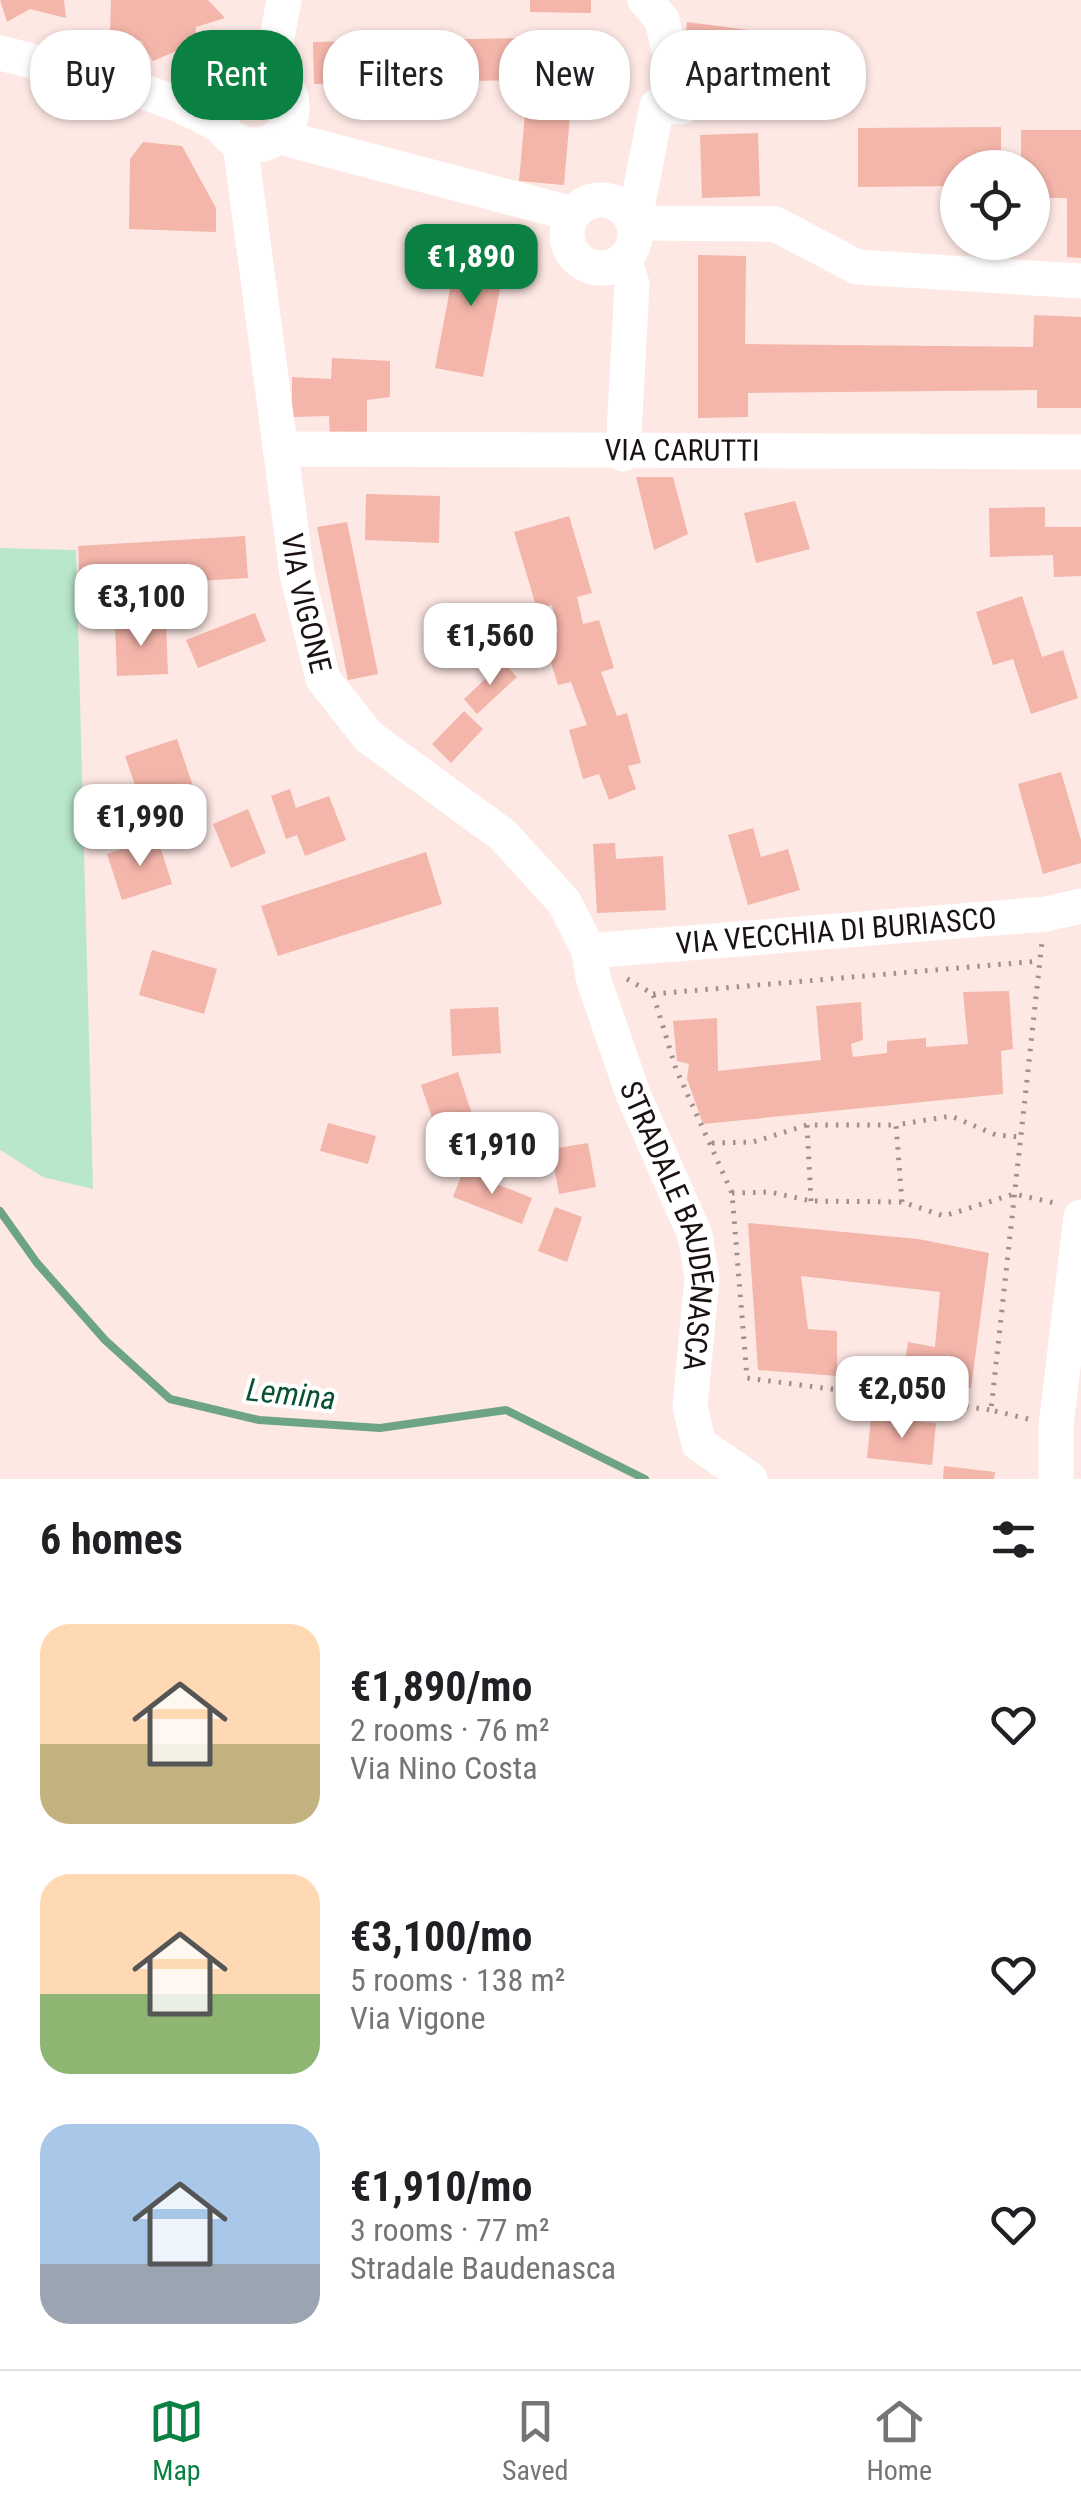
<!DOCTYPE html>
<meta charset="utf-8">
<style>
:root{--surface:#fff;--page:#f6f6f6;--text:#202124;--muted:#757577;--line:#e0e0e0;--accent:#0b8043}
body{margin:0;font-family:"Roboto Condensed",sans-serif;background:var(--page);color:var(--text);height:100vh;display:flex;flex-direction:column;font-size:38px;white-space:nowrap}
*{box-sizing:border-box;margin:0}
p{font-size:32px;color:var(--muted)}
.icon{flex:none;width:55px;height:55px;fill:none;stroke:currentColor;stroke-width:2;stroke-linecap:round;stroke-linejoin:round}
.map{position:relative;height:1479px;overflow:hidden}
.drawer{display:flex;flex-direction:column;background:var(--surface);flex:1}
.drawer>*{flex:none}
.banner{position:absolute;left:30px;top:30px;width:1022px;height:90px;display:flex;gap:20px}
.tools{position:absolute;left:940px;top:150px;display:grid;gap:20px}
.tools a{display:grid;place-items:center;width:110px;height:110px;border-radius:50%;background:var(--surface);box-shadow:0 2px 8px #0004;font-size:50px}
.price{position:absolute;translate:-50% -85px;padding:0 22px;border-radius:20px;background:#fff;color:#222;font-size:32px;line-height:65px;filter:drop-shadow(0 2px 5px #0008)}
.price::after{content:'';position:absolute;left:50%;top:60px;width:30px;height:22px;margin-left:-15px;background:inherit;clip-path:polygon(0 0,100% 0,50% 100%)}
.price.on{background:var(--accent);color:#fff}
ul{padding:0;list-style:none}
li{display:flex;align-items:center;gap:30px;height:250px;padding:0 40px}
li span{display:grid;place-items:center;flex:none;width:280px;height:200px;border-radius:30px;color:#555}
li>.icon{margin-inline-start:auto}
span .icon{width:120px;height:120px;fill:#fffc;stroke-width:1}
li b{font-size:42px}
h2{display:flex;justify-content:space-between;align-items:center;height:120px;padding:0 40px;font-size:42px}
.chip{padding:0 35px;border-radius:40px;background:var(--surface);box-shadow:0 2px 8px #0004;font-size:35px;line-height:90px}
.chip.on{background:var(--accent);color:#fff}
.menu{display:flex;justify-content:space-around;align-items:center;height:140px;border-top:2px solid var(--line);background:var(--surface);font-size:28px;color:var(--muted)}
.menu a{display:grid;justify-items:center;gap:5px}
.menu .on{color:var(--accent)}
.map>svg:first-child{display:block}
.green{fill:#b9e7cb}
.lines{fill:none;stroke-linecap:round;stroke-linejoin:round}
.stream{stroke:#6ca484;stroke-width:8}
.building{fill:#f4b5aa}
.path{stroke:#a1918e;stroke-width:5;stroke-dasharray:2.5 8;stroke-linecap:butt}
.minor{stroke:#fff;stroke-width:35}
.labels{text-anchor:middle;stroke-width:8;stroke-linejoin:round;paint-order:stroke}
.street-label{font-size:30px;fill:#1a1211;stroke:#fff}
.water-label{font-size:32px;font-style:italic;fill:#085132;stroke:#fff}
</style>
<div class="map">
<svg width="1081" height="1479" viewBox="0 0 1081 1479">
<rect width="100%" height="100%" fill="#fde8e4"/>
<path class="green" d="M0 548 76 550 93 1189 43 1177 0 1150Z"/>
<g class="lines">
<path class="stream" d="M0 1211 37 1263 105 1340 170 1399 259 1420 380 1428 506 1410 645 1479"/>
</g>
<path class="building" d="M0 0H64L66 18 30 9 7 22Z
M111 0H208L225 18 196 27 193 53 176 51 153 61 141 41 110 32Z
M530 0H591V13L530 12Z
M687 22 772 33 766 79 681 68Z
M527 38 528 76 573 80 564 185 519 181 528 80 314 84 313 42Z
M1001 127V168H958V186L858 187V128Z
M1021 130H1081V258L1067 257V198H1032V168H1021Z
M758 133 760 196 702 198 700 135Z
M143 142 182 146 216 208V232L129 229 130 159Z
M459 242 508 248 483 377 435 368Z
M698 255 746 256 745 344 1033 347 1034 315 1081 317V408H1037V390L748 393V417L698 418Z
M332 358 390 361V397L367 400V435L330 437 329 416 292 417V377L331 379Z
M636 477H673L688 534 654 550Z
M366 494 440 496 439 543 365 540Z
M795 501 810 549 756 563 744 513Z
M1045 507V527H1081V576L1054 577 1053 555 990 557 989 508Z
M569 516 592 593 577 597 583 624 599 620 614 668 601 672 617 716 627 713 641 763 628 766 636 789 609 800 599 774 583 779 569 730 587 725 571 682 558 685 543 637 558 632 552 605 537 609 514 532Z
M347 522 378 674 348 680 317 527Z
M245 536 248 578 80 588 78 546Z
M1022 596 1042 657 1063 650 1078 698 1031 714 1013 659 993 665 976 612Z
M255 613 266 641 198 668 186 640Z
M166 623 168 674 117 676 115 624Z
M503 662 517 677 477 714 464 699Z
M464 711 483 729 451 763 432 744Z
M177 739 194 789 142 806 125 756Z
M1061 772 1081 840V863L1043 874 1018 784Z
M290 789 296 808 329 796 346 840 305 856 297 835 286 839 271 796Z
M248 809 266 853 231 868 213 824Z
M753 828 761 857 788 849 800 890 748 905 728 835Z
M157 837 172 884 122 900 107 854Z
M615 843 616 859 663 856 666 910 597 913 593 844Z
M426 852 442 904 278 956 261 906Z
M152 950 217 969 204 1014 139 995Z
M1009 991 1013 1049 1001 1051 1003 1094 703 1124 687 1079 689 1064 677 1061 673 1021 717 1018 718 1071 821 1060 816 1006 861 1002 863 1040 851 1044 853 1057 887 1053V1041L926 1038V1047L968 1044 963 992Z
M498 1007 501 1053 452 1056 450 1009Z
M458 1072 473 1117 436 1130 421 1085Z
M328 1123 376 1136 368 1164 320 1151Z
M588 1143 596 1187 559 1194 551 1149Z
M463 1171 532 1198 522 1224 453 1197Z
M555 1207 582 1217 567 1262 538 1251Z
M748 1223 918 1239 989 1253 971 1388 962 1387 957 1393 902 1382 908 1342 935 1347 940 1292 801 1276 808 1329 837 1331V1376L758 1370Z
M871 1417 936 1423 932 1465 867 1458Z
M944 1466 995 1472 994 1479H943Z"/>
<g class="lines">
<path class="path" d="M627 979 653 994 676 1069 732 1193 747 1378 991 1410
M653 994 1040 961
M712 1143 753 1142 807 1125
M732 1193 770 1192 811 1201 902 1202 944 1216 1014 1194 1055 1203
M811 1201 807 1125H896
M902 1202 896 1125 951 1116 996 1135 1021 1137
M1028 1419 991 1410 1042 942"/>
<g class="minor">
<path d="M645 0 662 20 682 107 657 106 634 223 775 224 857 267 1081 281"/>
<path d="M0 53C74 72 153 87 219 125"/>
<circle cx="254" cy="107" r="38"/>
<path d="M280 79 275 49 284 0"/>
<path d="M283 132 291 140 573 214"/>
<path id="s1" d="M240 143 297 574 323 679 369 737 503 835 564 902 589 951 593 978 633 1094 695 1235 702 1278 690 1407 699 1444 750 1479"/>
<circle cx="601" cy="234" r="34"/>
<path id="s2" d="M282 449 1081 452"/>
<path d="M623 454 632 284 624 259"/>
<path id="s3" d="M589 951 1046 914 1081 906"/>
<path d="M1056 1479V1426L1081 1217"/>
</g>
</g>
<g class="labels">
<g class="street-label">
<text dy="10" stroke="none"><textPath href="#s2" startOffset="400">VIA CARUTTI</textPath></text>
<text dy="10" stroke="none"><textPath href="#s1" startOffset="465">VIA VIGONE</textPath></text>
<text dy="10" stroke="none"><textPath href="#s3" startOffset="248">VIA VECCHIA DI BURIASCO</textPath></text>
<text dy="10" stroke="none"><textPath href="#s1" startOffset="1218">STRADALE BAUDENASCA</textPath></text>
</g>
<g class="water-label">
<text transform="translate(291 1394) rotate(6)" y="11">Lemina</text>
</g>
</g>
</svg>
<div class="tools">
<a><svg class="icon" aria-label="locate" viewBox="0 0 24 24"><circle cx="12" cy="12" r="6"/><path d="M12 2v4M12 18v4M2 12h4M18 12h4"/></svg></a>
</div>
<b class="price on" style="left:471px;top:309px">€1,890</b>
<b class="price" style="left:141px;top:649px">€3,100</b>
<b class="price" style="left:490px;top:688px">€1,560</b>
<b class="price" style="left:140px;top:869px">€1,990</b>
<b class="price" style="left:492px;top:1197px">€1,910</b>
<b class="price" style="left:902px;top:1441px">€2,050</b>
<div class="banner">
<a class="chip">Buy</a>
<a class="chip on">Rent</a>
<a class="chip">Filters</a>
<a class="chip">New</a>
<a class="chip">Apartment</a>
</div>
</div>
<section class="drawer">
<h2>6 homes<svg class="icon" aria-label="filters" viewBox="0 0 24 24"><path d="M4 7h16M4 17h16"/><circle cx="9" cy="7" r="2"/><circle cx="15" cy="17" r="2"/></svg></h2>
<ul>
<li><span style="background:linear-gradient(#ffd9b3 60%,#c2b280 0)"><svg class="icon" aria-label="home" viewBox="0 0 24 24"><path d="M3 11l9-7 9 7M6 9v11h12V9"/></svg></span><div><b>€1,890/mo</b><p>2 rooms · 76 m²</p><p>Via Nino Costa</p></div><svg class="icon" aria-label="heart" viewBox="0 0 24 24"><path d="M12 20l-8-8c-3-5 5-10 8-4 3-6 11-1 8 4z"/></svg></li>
<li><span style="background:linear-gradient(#ffd9b3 60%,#8fb573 0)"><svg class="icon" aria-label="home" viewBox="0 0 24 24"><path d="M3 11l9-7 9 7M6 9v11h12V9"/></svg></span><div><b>€3,100/mo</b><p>5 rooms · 138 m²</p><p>Via Vigone</p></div><svg class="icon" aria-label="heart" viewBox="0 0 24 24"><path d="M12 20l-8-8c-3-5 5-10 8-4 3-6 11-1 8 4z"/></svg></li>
<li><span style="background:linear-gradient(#a9c7e8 70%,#9aa5b1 0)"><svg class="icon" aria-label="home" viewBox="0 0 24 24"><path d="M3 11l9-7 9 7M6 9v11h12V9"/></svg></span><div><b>€1,910/mo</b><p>3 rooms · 77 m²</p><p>Stradale Baudenasca</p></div><svg class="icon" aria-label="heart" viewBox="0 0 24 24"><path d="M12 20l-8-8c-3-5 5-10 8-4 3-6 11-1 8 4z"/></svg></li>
</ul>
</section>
<nav class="menu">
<a class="on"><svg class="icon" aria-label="map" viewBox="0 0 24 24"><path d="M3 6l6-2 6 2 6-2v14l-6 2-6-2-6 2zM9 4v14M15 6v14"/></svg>Map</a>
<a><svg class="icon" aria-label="saved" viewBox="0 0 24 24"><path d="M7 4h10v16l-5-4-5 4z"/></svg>Saved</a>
<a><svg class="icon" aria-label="home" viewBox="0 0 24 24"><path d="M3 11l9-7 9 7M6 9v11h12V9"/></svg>Home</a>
</nav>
